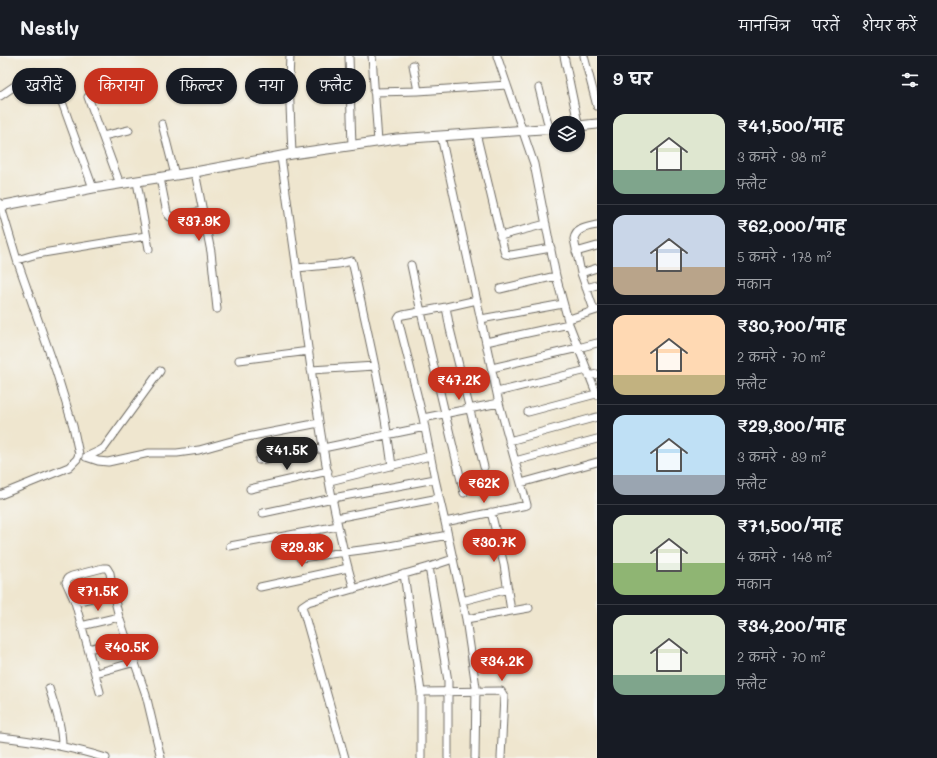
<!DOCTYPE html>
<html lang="hi">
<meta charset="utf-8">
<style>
:root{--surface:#171b24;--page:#242831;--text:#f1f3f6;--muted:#9ea1a6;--line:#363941;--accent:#c8321e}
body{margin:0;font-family:Mali,"Playpen Sans Deva",sans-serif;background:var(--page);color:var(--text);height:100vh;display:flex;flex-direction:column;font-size:15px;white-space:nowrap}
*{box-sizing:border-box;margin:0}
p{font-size:13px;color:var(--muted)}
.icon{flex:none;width:22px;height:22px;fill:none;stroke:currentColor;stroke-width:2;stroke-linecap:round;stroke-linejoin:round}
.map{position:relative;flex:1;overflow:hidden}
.drawer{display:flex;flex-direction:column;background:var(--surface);width:340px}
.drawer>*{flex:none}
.top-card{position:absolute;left:12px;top:12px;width:380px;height:36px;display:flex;gap:8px}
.tools{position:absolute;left:549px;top:60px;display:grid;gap:8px}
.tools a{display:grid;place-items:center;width:36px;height:36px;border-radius:50%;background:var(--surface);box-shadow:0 1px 3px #0004;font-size:20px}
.price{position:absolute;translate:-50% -34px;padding:0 9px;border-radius:14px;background:var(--accent);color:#fff;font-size:13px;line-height:26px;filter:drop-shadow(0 1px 2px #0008)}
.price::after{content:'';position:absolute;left:50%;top:24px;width:12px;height:9px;margin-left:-6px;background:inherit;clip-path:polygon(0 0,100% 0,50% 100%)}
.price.current{background:#222;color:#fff}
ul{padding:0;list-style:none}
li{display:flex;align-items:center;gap:12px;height:100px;padding:0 16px}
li+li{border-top:1px solid var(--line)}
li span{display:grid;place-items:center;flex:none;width:112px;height:80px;border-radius:12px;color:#555}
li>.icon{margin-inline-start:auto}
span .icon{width:48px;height:48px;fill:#fffc;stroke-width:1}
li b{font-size:17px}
h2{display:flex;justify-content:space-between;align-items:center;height:48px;padding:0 16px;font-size:17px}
.pill{padding:0 14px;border-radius:18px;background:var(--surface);box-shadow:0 1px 3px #0004;font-size:14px;line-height:36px}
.pill.current{background:var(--accent);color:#fff}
header{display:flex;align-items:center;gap:24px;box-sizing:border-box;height:56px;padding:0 20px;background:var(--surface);border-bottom:1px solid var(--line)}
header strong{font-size:19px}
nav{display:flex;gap:22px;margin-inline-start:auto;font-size:14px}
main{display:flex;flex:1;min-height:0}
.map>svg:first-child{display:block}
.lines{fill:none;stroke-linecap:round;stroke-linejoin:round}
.minor-casing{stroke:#706c64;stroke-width:9}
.tertiary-casing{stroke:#706c64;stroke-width:11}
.minor{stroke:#fff;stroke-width:7}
.tertiary{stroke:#fff;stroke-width:9}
</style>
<header>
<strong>Nestly</strong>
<nav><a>मानचित्र</a><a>परतें</a><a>शेयर करें</a></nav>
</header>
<main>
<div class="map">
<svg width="597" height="702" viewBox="0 0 597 702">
<rect width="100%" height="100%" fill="#f6f6f2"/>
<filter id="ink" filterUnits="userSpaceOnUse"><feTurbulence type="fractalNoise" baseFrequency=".025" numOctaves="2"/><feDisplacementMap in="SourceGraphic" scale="8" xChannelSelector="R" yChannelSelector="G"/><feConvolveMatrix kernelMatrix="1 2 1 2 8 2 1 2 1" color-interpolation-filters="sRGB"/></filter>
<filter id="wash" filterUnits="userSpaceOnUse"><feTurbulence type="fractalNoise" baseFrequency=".012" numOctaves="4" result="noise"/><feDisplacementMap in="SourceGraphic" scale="16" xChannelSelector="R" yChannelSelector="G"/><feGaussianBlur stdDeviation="0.9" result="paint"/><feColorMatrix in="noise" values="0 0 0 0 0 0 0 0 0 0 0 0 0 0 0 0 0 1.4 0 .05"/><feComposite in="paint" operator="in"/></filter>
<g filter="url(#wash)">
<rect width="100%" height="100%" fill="#efe6cf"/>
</g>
<g filter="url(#ink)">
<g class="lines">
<defs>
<path id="minor" d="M290 0 289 25 292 98
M349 0 352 90
M372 0 378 86
M497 0 534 108 556 220 569 268 597 339
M564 0 578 67
M584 0 597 50
M413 9 418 35
M539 32 549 72
M58 35 93 132
M374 36 418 35 507 29
M0 40 35 16
M88 41 120 128
M162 68 175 119
M476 77 505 198 511 199 551 192
M103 80 129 74
M441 80 499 347 527 449 445 466
M281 101C290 165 299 229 308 292 320 373 331 455 354 533
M195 116 211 196 217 253
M160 122 167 157 170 161 203 155
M137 126 149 193
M0 147 17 204 56 315 73 370 79 398 77 403 69 411 0 439
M500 180 546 168
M576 196 597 190
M17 204 37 198 146 180
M411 209 421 256 464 437
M297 212 338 208 352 205C367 272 383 341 392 410
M581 217 597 212
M586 232 597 229
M500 233 556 220
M446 251 450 273 484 411
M594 254 581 217 574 183C576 172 588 171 597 169
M481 263 563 248
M569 263 597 254
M486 286 569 268
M239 304 309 295
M492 312 578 292 597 287
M311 314 375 310
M589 320 597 318
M497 336 587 314
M528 356 596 338
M423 362 499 347
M509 385 597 361
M86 401 98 405 108 406 149 397H177L199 394 242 382 319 367
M86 401 99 395 104 392 160 315
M259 404 323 392 425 371
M515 405 597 383
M330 425 430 400
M521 427 597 406
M250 433 328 415
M491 456 504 509 511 555
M263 457 333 442 435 423
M336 462 439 442
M230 490 338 470
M300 502 384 491 448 479
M429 511 448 625V702
M404 518 421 636V702
M260 531 348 512
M462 545 508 533
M75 546 113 537
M466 563 529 552
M81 570 119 561
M88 593 127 584
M96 617 135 606
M49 632C55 651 62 670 62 690
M100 636 75 546 66 526 68 522 72 520 103 512H107L110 517 113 537 119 561 146 639 161 702
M421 636 501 635 504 640 501 702
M0 681C36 685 71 691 106 702
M345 702 302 550 308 546 429 511 453 503
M475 702 476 631 466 563 445 466 435 423 423 362 398 263 400 260 403 259 446 251 477 244"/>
<path id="tertiary" d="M578 70 597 68
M0 150 93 132 195 116 292 98 397 83 556 72"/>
</defs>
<use href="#minor" class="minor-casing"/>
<use href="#tertiary" class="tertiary-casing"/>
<use href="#minor" class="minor"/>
<use href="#tertiary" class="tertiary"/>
</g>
</g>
</svg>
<div class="tools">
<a><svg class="icon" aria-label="layers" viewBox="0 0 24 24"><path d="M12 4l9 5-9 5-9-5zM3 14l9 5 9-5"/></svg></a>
</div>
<b class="price" style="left:199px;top:186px">₹37.9K</b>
<b class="price" style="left:459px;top:345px">₹47.2K</b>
<b class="price current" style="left:287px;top:415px">₹41.5K</b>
<b class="price" style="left:484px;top:448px">₹62K</b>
<b class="price" style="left:494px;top:507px">₹30.7K</b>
<b class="price" style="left:302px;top:512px">₹29.3K</b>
<b class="price" style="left:98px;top:556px">₹71.5K</b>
<b class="price" style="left:127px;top:612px">₹40.5K</b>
<b class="price" style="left:502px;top:626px">₹34.2K</b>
<div class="top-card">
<a class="pill">खरीदें</a>
<a class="pill current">किराया</a>
<a class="pill">फ़िल्टर</a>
<a class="pill">नया</a>
<a class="pill">फ़्लैट</a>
</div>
</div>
<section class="drawer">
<h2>9 घर<svg class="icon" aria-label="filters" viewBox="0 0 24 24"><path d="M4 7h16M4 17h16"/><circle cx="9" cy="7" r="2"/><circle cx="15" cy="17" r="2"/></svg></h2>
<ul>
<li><span style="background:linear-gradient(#dfe7d0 70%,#7fa58c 0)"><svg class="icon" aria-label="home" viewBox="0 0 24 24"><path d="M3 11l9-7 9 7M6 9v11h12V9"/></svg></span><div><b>₹41,500/माह</b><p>3 कमरे · 98 m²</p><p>फ़्लैट</p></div></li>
<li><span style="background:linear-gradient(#c9d6e8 65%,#b9a48a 0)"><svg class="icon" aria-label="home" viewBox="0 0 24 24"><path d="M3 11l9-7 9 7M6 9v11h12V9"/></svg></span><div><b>₹62,000/माह</b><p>5 कमरे · 178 m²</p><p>मकान</p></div></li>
<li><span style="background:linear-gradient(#ffd9b3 75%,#c2b280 0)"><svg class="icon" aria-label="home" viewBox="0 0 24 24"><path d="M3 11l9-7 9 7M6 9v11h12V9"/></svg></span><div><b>₹30,700/माह</b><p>2 कमरे · 70 m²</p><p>फ़्लैट</p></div></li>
<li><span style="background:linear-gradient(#bfe0f5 75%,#9aa5b1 0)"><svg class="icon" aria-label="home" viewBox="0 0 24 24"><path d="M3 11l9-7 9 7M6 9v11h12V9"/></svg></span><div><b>₹29,300/माह</b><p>3 कमरे · 89 m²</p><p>फ़्लैट</p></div></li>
<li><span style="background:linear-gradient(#dfe7d0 60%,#8fb573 0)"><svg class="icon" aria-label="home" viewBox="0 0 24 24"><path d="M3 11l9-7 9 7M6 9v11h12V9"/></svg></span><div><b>₹71,500/माह</b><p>4 कमरे · 148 m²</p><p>मकान</p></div></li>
<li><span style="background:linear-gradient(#dfe7d0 75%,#7fa58c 0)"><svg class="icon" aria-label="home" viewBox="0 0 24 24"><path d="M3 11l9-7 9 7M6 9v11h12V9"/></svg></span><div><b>₹34,200/माह</b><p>2 कमरे · 70 m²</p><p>फ़्लैट</p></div></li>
</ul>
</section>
</main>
